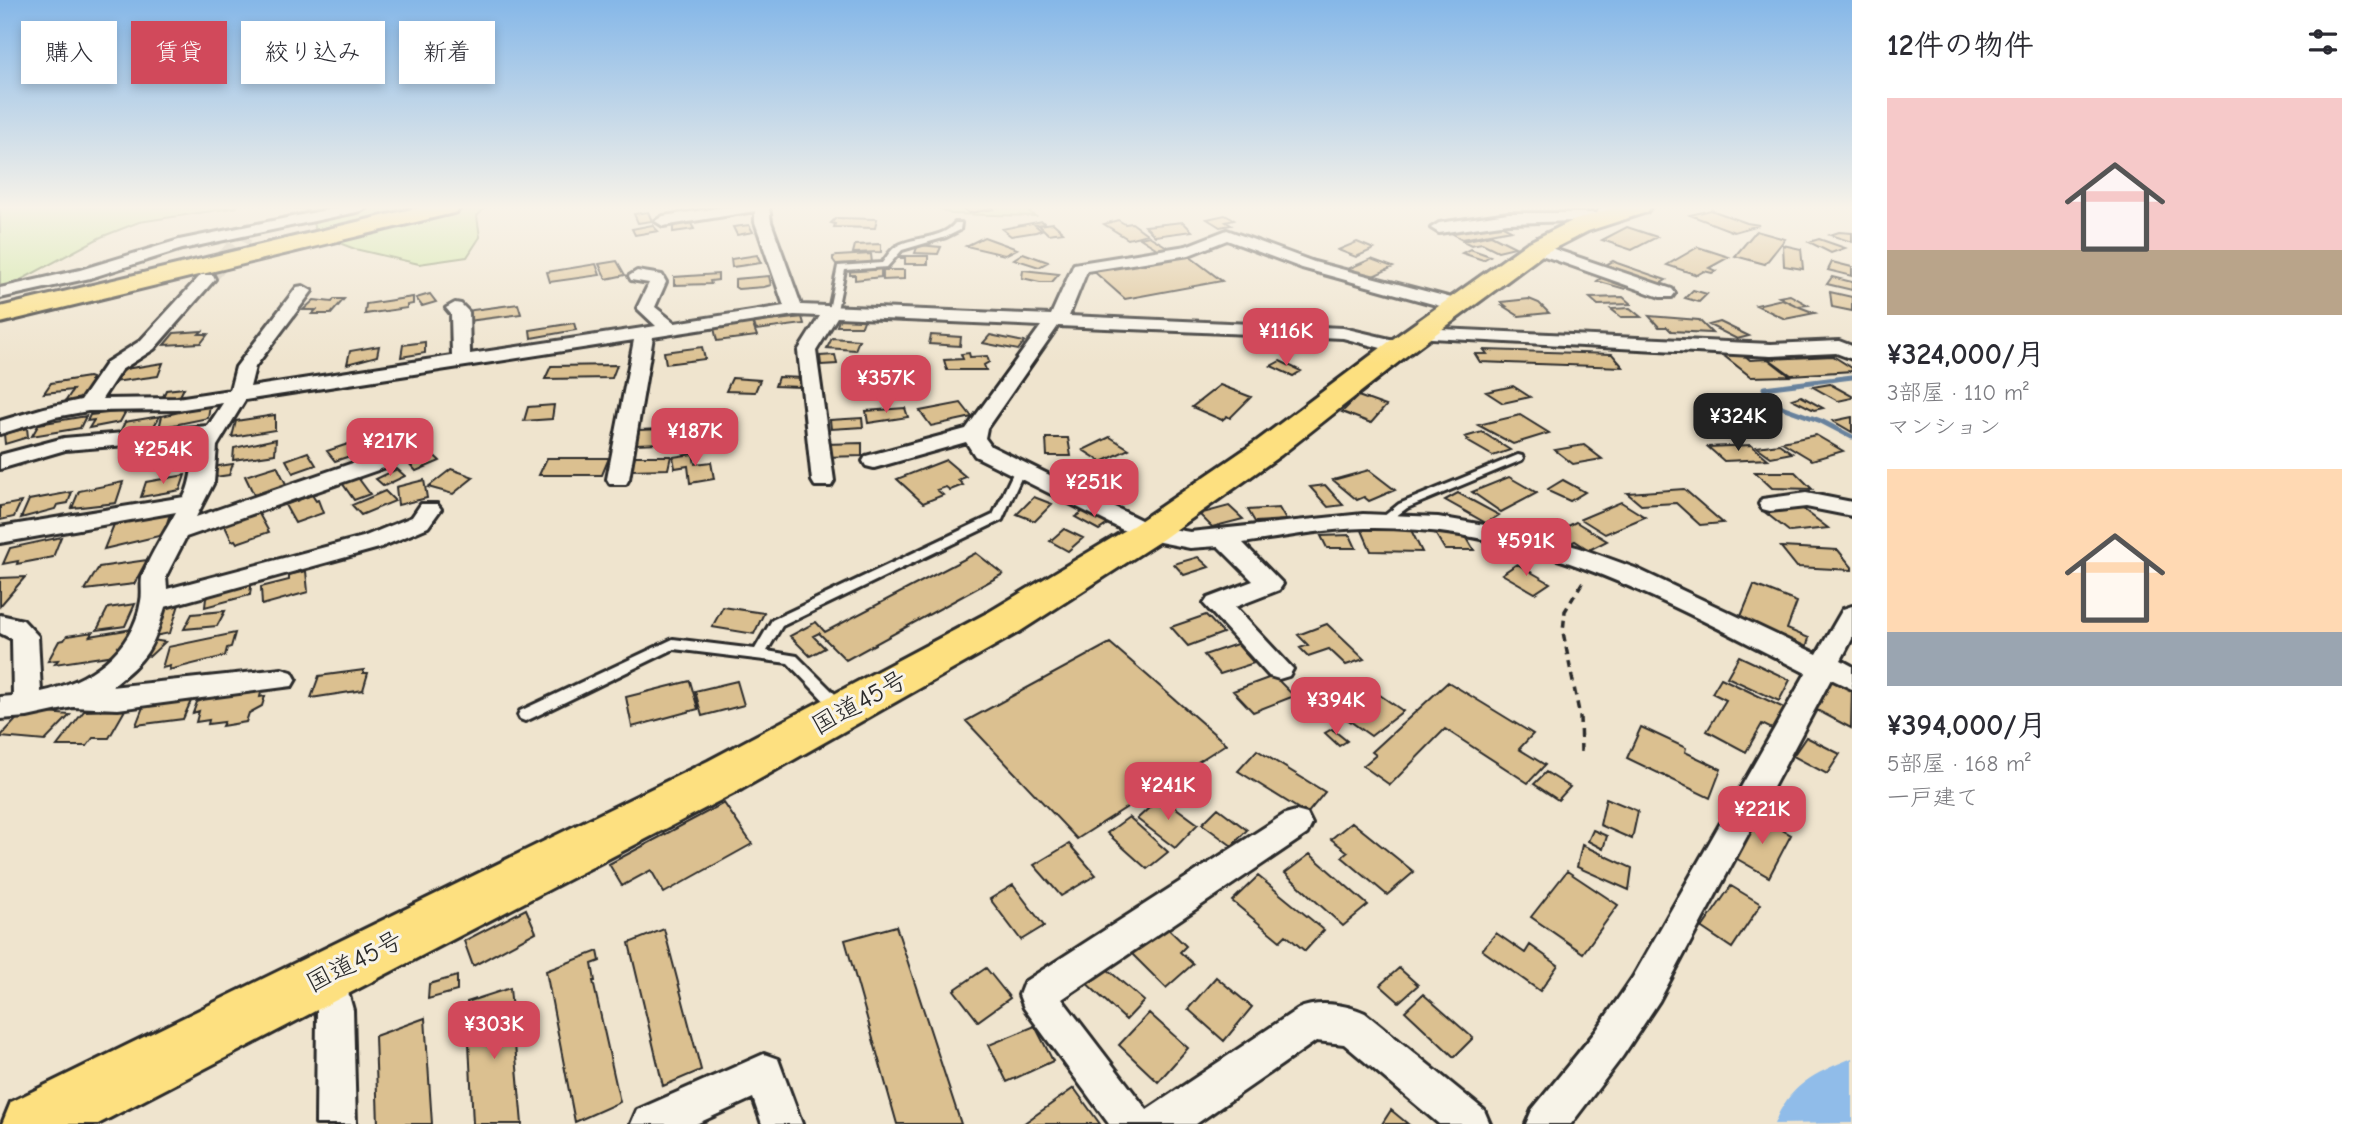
<!DOCTYPE html>
<html lang="ja">
<meta charset="utf-8">
<style>
:root{--surface:#fff;--page:#f2f2f3;--text:#2b2b33;--muted:#7c7c81;--accent:#d1495b}
body{margin:0;font-family:"Comic Neue","Klee One",sans-serif;background:var(--page);color:var(--text);height:100vh;display:flex;flex-direction:column;font-size:26px;white-space:nowrap}
*{box-sizing:border-box;margin:0}
p{font-size:23px;color:var(--muted)}
.icon{flex:none;width:38px;height:38px;fill:none;stroke:currentColor;stroke-width:2;stroke-linecap:round;stroke-linejoin:round}
.map{position:relative;flex:1;overflow:hidden}
.details{display:flex;flex-direction:column;background:var(--surface);width:525px}
.details>*{flex:none}
.banner{position:absolute;left:21px;top:21px;width:665px;height:63px;display:flex;gap:14px}
.price{position:absolute;translate:-50% -60px;padding:0 16px;border-radius:14px;background:var(--accent);color:#fff;font-size:23px;line-height:46px;filter:drop-shadow(0 2px 4px #0008)}
.price::after{content:'';position:absolute;left:50%;top:42px;width:21px;height:16px;margin-left:-10px;background:inherit;clip-path:polygon(0 0,100% 0,50% 100%)}
.price.current{background:#222;color:#fff}
ul{padding:0;list-style:none}
li{display:grid;align-content:center;gap:14px;height:371px;padding:0 35px}
li span{display:grid;place-items:center;height:217px;border-radius:0px;color:#555}
li>.icon{margin-inline-start:auto}
span .icon{width:126px;height:126px;fill:#fffc;stroke-width:1}
li b{font-size:30px}
h2{display:flex;justify-content:space-between;align-items:center;height:84px;padding:0 35px;font-size:30px}
.pill{padding:0 24px;border-radius:0px;background:var(--surface);box-shadow:0 4px 10px #0003;font-size:24px;line-height:63px}
.pill.current{background:var(--accent);color:#fff}
main{display:flex;flex:1;min-height:0}
.map>svg:first-child{display:block}
.green{fill:#cbe79e;stroke:#7b8964;stroke-width:2}
.lines{fill:none;stroke-linecap:round;stroke-linejoin:round}
.stream{stroke:#68829d;stroke-width:5}
.river{fill:#90bce9;fill-rule:evenodd}
.building{fill:#dbc090;stroke:#2b2b2b;stroke-width:2}
.street-tunnel{stroke:#c8bfad;stroke-width:17;stroke-dasharray:17 9;stroke-linecap:butt}
.lane-casing{stroke:#2b2b2b;stroke-width:6}
.street-casing{stroke:#2b2b2b;stroke-width:6}
.highway-casing{stroke:#2b2b2b;stroke-width:6}
.path{stroke:#2b2b2b;stroke-width:3.5;stroke-dasharray:8 6;stroke-linecap:butt}
.lane{fill:#f7f3e8;fill-rule:evenodd}
.street{fill:#f7f3e8;fill-rule:evenodd}
.highway{fill:#fde080;fill-rule:evenodd}
.labels{text-anchor:middle;stroke-width:6;stroke-linejoin:round;paint-order:stroke}
.street-label{font-size:26px;fill:#2b2b2b;stroke:#f7f3e8}
</style>
<main>
<div class="map">
<svg width="1852" height="1124" viewBox="0 0 1852 1124">
<rect width="100%" height="100%" fill="#efe4ce"/>
<filter id="ink" filterUnits="userSpaceOnUse"><feTurbulence type="fractalNoise" baseFrequency=".0143" numOctaves="2"/><feDisplacementMap in="SourceGraphic" scale="14" xChannelSelector="R" yChannelSelector="G"/><feConvolveMatrix kernelMatrix="1 2 1 2 8 2 1 2 1" color-interpolation-filters="sRGB"/></filter>
<g filter="url(#ink)">
<path class="green" d="M0 207H238L139 222 101 237 0 291Z
M292 207H486L477 216 480 237 467 257 419 264 355 249 318 235 307 210Z
M938 207H1023L1035 216 951 214Z"/>
<g class="lines">
<path class="stream" d="M1852 377 1764 388 1770 401 1776 405 1821 421 1852 437"/>
<path class="river" d="M1852 1058V1123L1774 1124C1790 1084 1814 1074 1852 1058Z"/>
</g>
<path class="building" d="M961 207H992L994 209 969 213Z
M1711 210 1747 223 1759 225 1734 232 1690 215Z
M648 212 652 221 638 223 634 214Z
M1225 215 1234 220 1226 222 1231 225 1220 227 1207 219Z
M836 218 877 219 875 228 834 227 835 224 831 223Z
M689 220 694 229 673 232V223Z
M1118 220 1125 224 1132 223 1147 234 1128 239 1104 224Z
M1042 221 1045 224 1035 225 1041 230 1036 232 1011 236 1002 229Z
M1183 222 1192 231 1155 236 1145 226Z
M1495 222 1511 230 1462 239 1446 230Z
M1053 223 1063 232 1048 234 1039 225Z
M652 225 658 231 635 235 632 229Z
M749 225 753 232 737 235 733 227Z
M1627 227 1657 237 1632 250 1602 240Z
M1756 231 1785 239 1765 264 1735 256Z
M1839 232 1852 233V242L1830 235Z
M1491 235 1515 247 1498 251 1482 243 1471 245 1463 241Z
M1149 236 1169 248 1159 250 1140 238Z
M984 237 1017 249 1005 255 966 246Z
M1819 239 1845 248 1831 253 1809 242Z
M1357 242 1374 249 1356 257 1338 250Z
M881 244V252L853 253 855 245Z
M918 245 941 247 938 254 915 253Z
M1783 245 1801 249 1803 269 1784 266Z
M1698 247 1729 257 1709 268 1716 271 1712 273 1704 271 1697 275 1667 265Z
M1470 249 1490 256 1483 260 1462 253Z
M1023 253 1048 262 1039 267 1014 259Z
M1185 253 1222 281 1125 299 1091 269Z
M871 254 872 263 836 264 833 260V257L837 256Z
M757 255 761 263 732 267 731 259Z
M898 256H928V264H905V258H898Z
M1371 259 1393 267 1371 277 1358 272 1352 275 1343 271Z
M617 261 625 275 606 279 599 264Z
M1613 261 1617 263 1666 280 1655 287 1600 268Z
M1832 262 1852 267V276L1828 270Z
M596 264 600 275 550 282 547 272Z
M856 269H881V277L855 280V275H850V271Z
M883 270H904V279L883 280Z
M1023 270 1059 274 1052 282H1040L1022 278Z
M718 274V280L710 281 711 284 674 285V277Z
M769 276 771 285 764 287 738 289 735 287V279Z
M1604 276 1631 285 1625 289 1597 281Z
M1832 277 1852 282V290L1827 284Z
M1693 290 1707 294 1699 302 1685 298Z
M1830 292 1852 297V311L1832 307Z
M430 294 436 302 422 306 416 298Z
M1790 295 1808 305 1797 306 1779 297Z
M413 297V304L407 305V308L365 314 366 304Z
M1623 297 1631 304 1598 305 1590 298Z
M334 299H344L331 314H312L316 310H303L314 300 332 302Z
M1529 299 1539 303 1549 313 1519 316 1503 306H1506L1501 302Z
M1782 299 1802 308 1815 313 1785 319 1756 305Z
M518 304 521 314 468 321 469 311 473 310Z
M1630 308 1641 317H1621L1611 309Z
M1649 316 1699 320 1712 333 1671 331 1667 327H1659Z
M802 317 804 324 756 330 754 323Z
M840 317 865 318 862 326H837Z
M1720 322 1749 336 1737 339 1709 325Z
M574 323 576 330 531 338 530 330Z
M752 323 757 336 717 341 714 328Z
M202 331 199 334H208L201 343 164 345 174 333Z
M931 335 961 337 960 346 929 344Z
M990 335 1024 342 1018 350 983 343Z
M832 338 859 340 855 350 827 348Z
M425 342V353L401 357 403 345Z
M379 346 377 356 347 364 350 351Z
M702 347 705 359 666 364 664 352Z
M1484 350 1612 354 1623 367 1480 362 1475 354H1487Z
M969 353 970 357 987 356 989 362 984 365 986 370H947L944 360 963 359 961 354Z
M1743 354 1750 360 1768 359 1790 376 1751 377 1723 355Z
M835 355 837 364 821 365 820 356Z
M1833 356 1852 368V371L1791 375 1769 359Z
M1280 361 1301 371 1293 376 1271 366Z
M163 363 158 376 114 382 125 369Z
M617 365 612 378 545 379 551 366Z
M88 377 91 378 90 380H94L84 400 65 402 73 390 44 393 51 383Z
M778 377 804 378 801 387 775 386Z
M732 378 760 380 755 392 726 391Z
M1830 384 1852 396V398L1838 401 1813 387Z
M1220 385 1251 397 1230 418 1227 416 1222 420 1192 407Z
M1513 386 1530 397 1503 403 1486 392Z
M184 388 180 396 162 399 166 390Z
M1358 396 1386 406 1371 423 1342 412Z
M1801 396 1823 408 1814 410 1792 399Z
M961 403 972 417 931 426 920 411Z
M210 405 208 418 159 428 162 416Z
M554 405 552 419 524 421 528 407Z
M905 408 908 417 868 423 866 411Z
M126 411 120 422 89 428 94 420 87 421 90 415Z
M275 415V430L232 437 236 421Z
M1520 415 1549 433 1513 444 1478 425Z
M86 416 80 428 32 436 39 424Z
M160 416 152 429 119 434 125 422Z
M1852 417V432L1833 421Z
M862 418 863 427 831 429 830 420Z
M27 428 28 437 5 444 4 434Z
M685 428 683 442 636 444 639 430Z
M1482 432 1510 450 1493 456 1467 441 1469 440 1465 437Z
M706 434 704 450 691 451 694 435Z
M1816 435 1843 451 1812 460 1782 442Z
M1110 437 1129 449 1102 462 1083 450Z
M1046 438H1068L1071 456H1047Z
M276 439 275 454 233 460 234 448Z
M390 441 395 442 401 449 373 459 366 450Z
M862 443V456L824 457 825 444Z
M348 444 356 454 335 461 327 451Z
M1779 444 1792 453 1771 457 1757 447Z
M1584 445 1602 459 1573 464 1555 450Z
M1751 445 1768 459 1724 461 1708 447Z
M427 449 440 461 416 471 404 458Z
M308 452 316 465 293 473 286 460Z
M693 454 695 464 711 462 714 479 690 483 688 466 675 468 673 457Z
M635 456H671L668 469 631 470Z
M547 458H609L602 475H539Z
M946 460 966 477 958 480 963 485 950 490 946 487 937 490 943 495 923 503 897 479Z
M233 464 229 475 208 478 212 467Z
M277 466 287 486 255 497 245 476Z
M397 469 405 476 384 486 376 479Z
M451 469 474 477 453 494 428 487Z
M1369 470 1395 490 1369 501 1364 497 1357 500 1333 480Z
M1755 472H1795L1812 489 1772 488Z
M185 475 180 490 141 497 146 482Z
M356 475 370 494 354 500 340 480Z
M1509 477 1537 493 1501 512 1472 492Z
M424 480 427 498 398 505 396 487Z
M1563 480 1585 492 1570 501 1550 492 1548 489Z
M123 482 116 503 72 508 79 491Z
M1325 485 1343 505 1328 507 1310 487Z
M1684 489 1723 523 1700 525 1676 503 1641 505 1627 493Z
M385 491 395 501 361 515 352 505Z
M72 492 68 503 57 505 55 509 21 518 29 500Z
M1458 493 1499 515 1486 523 1445 500Z
M312 495 316 501 318 500 323 513 295 523 285 505Z
M1034 497 1052 504 1035 521 1017 514Z
M21 502 14 517 0 520V506Z
M1621 502 1645 517 1605 534 1581 519Z
M1229 506 1243 519 1212 527 1199 514Z
M1799 506 1828 528 1790 532 1762 510Z
M1088 508 1112 521 1099 530 1075 517Z
M1279 508 1286 520 1255 522 1248 510Z
M258 512 269 532 237 543 235 540 232 541 224 524Z
M170 514 163 535 104 549 115 522Z
M1576 522 1607 541 1589 550 1575 541 1566 545 1550 535Z
M1361 528 1411 530 1422 552 1371 551Z
M1064 529 1083 538 1068 551 1050 541Z
M1435 533H1464L1474 550H1445Z
M1350 535 1356 548H1327L1321 536Z
M61 537 53 557 17 564 18 561 3 564 10 548Z
M1781 547 1838 550 1852 567V570L1797 567Z
M976 553 1003 574 846 660 819 633 813 636 825 648 810 656 790 636 816 622 825 632Z
M1198 557 1209 567 1184 575 1174 564Z
M147 560 134 584 85 590 99 567Z
M1517 564 1550 583 1535 593 1502 574Z
M306 571 308 592 262 605 261 587 289 580V575Z
M25 577 0 606V578Z
M252 578 250 595 205 607 207 589Z
M1754 585 1797 602 1787 629 1809 638 1806 649 1739 621Z
M181 598 170 633 150 637 164 601Z
M135 604 125 626 97 630 108 608Z
M723 607 764 613 754 634 712 627Z
M225 611 217 626 184 629 192 614Z
M1206 615 1223 633 1188 646 1171 627Z
M1327 624 1364 659 1346 665 1329 649 1308 656 1300 648 1308 645 1298 635Z
M132 629 121 654 55 664 58 660 48 661 59 641 64 640 67 636 93 632 90 636Z
M235 633 231 647 227 648 225 656 169 670 170 666 162 668 168 647Z
M152 640 165 642 150 656 137 654Z
M1110 643 1226 744 1077 839 966 721Z
M1237 644 1254 663 1220 674 1204 655Z
M1739 656 1790 680 1779 701 1727 677Z
M364 670 363 673H368L363 690 311 698 319 676Z
M1274 676 1294 696 1253 712 1233 691Z
M1721 678 1786 709 1774 730 1762 724 1746 752 1707 731 1726 700 1712 693Z
M1834 678 1852 687 1851 728 1811 707Z
M1358 680 1403 711 1371 736 1326 704Z
M690 681 698 709 632 727 626 697Z
M737 681 744 705 702 716 695 691Z
M1448 682 1533 734 1519 749 1545 765 1528 783 1445 729 1390 785 1363 766 1376 755 1372 752Z
M263 684 260 697 265 696 262 706 249 713 246 722 222 726 224 722 208 724 209 720 196 722 199 711 193 713 197 702 203 700 205 695Z
M195 692 183 719 136 725 145 702Z
M125 710 109 738H93L87 746H57L84 711Z
M24 711 70 715 45 741 0 737Z
M1641 727 1686 748 1685 752 1721 769 1710 798 1627 758Z
M1332 729 1347 741 1339 746 1325 733Z
M1806 737 1840 754 1827 774 1793 756Z
M1257 750 1325 792 1307 814 1238 771Z
M1546 772 1570 787 1558 800 1534 784Z
M1161 797 1198 824 1175 848 1137 819Z
M1606 798 1638 811 1632 839 1600 825Z
M724 803 752 844 664 893 651 870 622 886 609 864Z
M1218 808 1247 830 1232 846 1202 824Z
M1756 815 1791 835 1769 877 1732 856Z
M1129 817 1168 852 1147 869 1107 833Z
M1352 822 1414 872 1387 895 1342 857 1348 852 1331 839Z
M1593 830 1607 836 1603 849 1588 841Z
M1069 844 1096 875 1061 896 1034 865Z
M1582 845 1632 868 1629 890 1577 867Z
M1310 854 1368 905 1343 926 1285 873Z
M1567 871 1618 905 1583 953 1531 917Z
M1258 876 1324 930 1305 951 1286 935 1280 941 1232 901Z
M1013 885 1044 926 1021 940 990 899Z
M1731 886 1761 904 1732 948 1702 928Z
M526 909 536 932 473 966 464 941Z
M1161 922 1186 946 1180 952 1193 964 1166 988 1128 950Z
M896 926 961 1124H897L845 940Z
M664 929 701 1070 663 1086 629 943Z
M1496 933 1525 953 1530 945 1558 965 1540 991 1482 950Z
M598 951 600 961 592 964 595 981H593L620 1102 575 1122 546 971Z
M1099 962 1144 1001 1126 1020 1082 979Z
M986 968 1010 998 978 1021 954 990Z
M1399 968 1418 985 1399 1002 1380 985Z
M457 976V991L428 999 429 984Z
M1216 977 1252 1007 1224 1041 1188 1009Z
M510 988 522 1124H473L467 1002Z
M1423 994 1473 1038 1454 1057 1405 1011Z
M1149 1013 1188 1048 1158 1082 1119 1045Z
M425 1018 432 1124H378L375 1036Z
M1035 1026 1053 1061 1007 1082 989 1045Z
M1074 1088 1100 1124H1023Z
M1391 1110 1408 1124H1382Z"/>
<g class="lines">
<path class="street-tunnel" d="M207 279 245 235"/>
<defs>
<path id="lane" d="M955 223H961L960 230 946 237 902 250 887 267 845 270 837 310 830 312 829 310 838 266 882 263C886 258 891 249 897 246 915 236 942 240 955 223Z
M1518 455 1522 456 1523 458 1522 460 1407 508 1384 525 1378 521 1399 504Z
M1020 466 1025 469 1002 520 782 626 767 651 797 656 845 704 847 708 845 712 840 713 835 712 788 663 674 649 530 719 525 721 520 719 518 715 520 711 673 639 755 649 772 620 993 515 1015 469Z"/>
<path id="street" d="M341 207H368L361 211 182 249 90 278 0 298V288L80 270 179 240Z
M725 207H769L771 222 801 305 1051 315 1074 264 1186 246 1227 230 1314 262 1463 301 1466 305 1463 309H1451L1302 268 1227 240 1189 255 1087 271 1069 316 1343 328 1407 343 1409 347 1400 353 1343 338 1058 326 987 428 985 438 991 446 1153 526 1190 532 1363 514 1438 517 1519 531 1580 548 1635 568 1817 654 1843 609 1852 606V639L1841 660 1852 666V689L1831 679 1659 1001 1622 1057 1571 1124H1526L1532 1110 1596 1031 1633 977 1806 673C1662 600 1532 525 1365 528 1324 529 1283 537 1243 543L1283 584 1279 590 1235 607 1293 669 1289 676 1279 679 1269 676 1204 604 1208 598 1253 581 1218 546 1190 548 1139 538 975 456 966 442 874 468 866 466 863 461 866 456 966 429 1041 326 837 317 816 351 834 481 831 486H815L812 481 798 351 820 316 794 315 653 337 629 479 626 484H610L607 479 634 340 245 400 217 446 214 482 196 517 379 454H395L398 459 395 464 186 537 166 576 167 589 363 537 412 517 421 504H437L441 509 428 527 379 548 165 607C152 651 147 658 111 687L282 669 292 672 296 679 292 686 118 709 73 707 27 717 0 719V697L13 696 12 639 0 633V615L23 620 38 636 41 692C88 682 133 652 141 601 143 592 140 582 143 574 151 553 165 532 176 512L0 543V527L184 497C195 476 190 455 200 439L65 450 0 469V455L64 438 208 426 223 403 177 410 88 411 55 417 0 434V421L44 408 81 400 107 362 140 341 201 275H213L215 279 154 349 121 370 102 399 177 398 230 390 236 367 297 287 303 286 312 291 255 367 250 387 452 356 451 314 446 308 455 303 461 304 469 312 470 354 656 326 637 308 649 283 631 280 629 276 637 271 662 275 666 282 655 307 675 323 784 306 755 222V211L663 226 655 221 663 216Z
M1601 207H1615L1607 220 1508 223 1439 233 1431 228 1439 223 1508 213H1597Z
M1536 243 1672 289 1675 293 1672 297H1660L1530 251 1528 248Z
M1419 328 1771 344 1839 341 1852 346V359L1836 353 1771 356 1413 337 1410 333 1413 329Z
M1806 493 1852 502V516L1806 507 1770 511 1762 509 1759 504 1762 499Z
M1296 811 1307 814 1312 824 1307 834 1062 999 1147 1110 1298 1009C1318 1000 1345 1004 1365 1013L1484 1110 1490 1124H1439L1344 1044 1316 1041 1196 1124H1109L1024 1008 1019 995 1024 982 1285 814Z
M327 958 340 963 353 1010 356 1124H316L317 1010 309 975 314 963Z
M764 1054 778 1059 802 1124H762L753 1098 696 1124H631L637 1110Z"/>
<path id="highway" d="M420 207H461L457 212 0 323V307Z
M1616 207H1651L1647 212 1588 231 1545 253 1410 353 1281 455 1160 541 1019 632 742 789 98 1124H2L11 1102 708 761 989 612 1134 525 1257 441 1390 341 1527 243 1572 221Z"/>
</defs>
<use href="#lane" class="lane-casing"/>
<use href="#street" class="street-casing"/>
<use href="#highway" class="highway-casing"/>
<path class="path" d="M1581 752 1580 717 1563 632 1565 611 1585 578"/>
<use href="#lane" class="lane"/>
<use href="#street" class="street"/>
<use href="#highway" class="highway"/>
</g>
</g>
<linearGradient id="sky" x2="0" y2="1"><stop stop-color="#85b7e8"/><stop offset="0.57" stop-color="#f8f3e9"/><stop offset="1" stop-color="#f8f3e9" stop-opacity="0"/></linearGradient>
<rect width="1852" height="364" fill="url(#sky)"/>
<g class="labels">
<g class="street-label">
<text transform="translate(859 702) rotate(-29)" y="9">国道45号</text>
<text transform="translate(354 961) rotate(-27)" y="9">国道45号</text>
</g>
</g>
</svg>
<b class="price" style="left:1286px;top:368px">¥116K</b>
<b class="price" style="left:886px;top:415px">¥357K</b>
<b class="price current" style="left:1738px;top:453px">¥324K</b>
<b class="price" style="left:695px;top:468px">¥187K</b>
<b class="price" style="left:390px;top:478px">¥217K</b>
<b class="price" style="left:163px;top:486px">¥254K</b>
<b class="price" style="left:1094px;top:519px">¥251K</b>
<b class="price" style="left:1526px;top:578px">¥591K</b>
<b class="price" style="left:1336px;top:737px">¥394K</b>
<b class="price" style="left:1168px;top:822px">¥241K</b>
<b class="price" style="left:1762px;top:846px">¥221K</b>
<b class="price" style="left:494px;top:1061px">¥303K</b>
<div class="banner">
<a class="pill">購入</a>
<a class="pill current">賃貸</a>
<a class="pill">絞り込み</a>
<a class="pill">新着</a>
</div>
</div>
<section class="details">
<h2>12件の物件<svg class="icon" aria-label="filters" viewBox="0 0 24 24"><path d="M4 7h16M4 17h16"/><circle cx="9" cy="7" r="2"/><circle cx="15" cy="17" r="2"/></svg></h2>
<ul>
<li><span style="background:linear-gradient(#f6c9c9 70%,#b9a48a 0)"><svg class="icon" aria-label="home" viewBox="0 0 24 24"><path d="M3 11l9-7 9 7M6 9v11h12V9"/></svg></span><div><b>¥324,000/月</b><p>3部屋 · 110 m²</p><p>マンション</p></div></li>
<li><span style="background:linear-gradient(#ffd9b3 75%,#9aa5b1 0)"><svg class="icon" aria-label="home" viewBox="0 0 24 24"><path d="M3 11l9-7 9 7M6 9v11h12V9"/></svg></span><div><b>¥394,000/月</b><p>5部屋 · 168 m²</p><p>一戸建て</p></div></li>
</ul>
</section>
</main>
